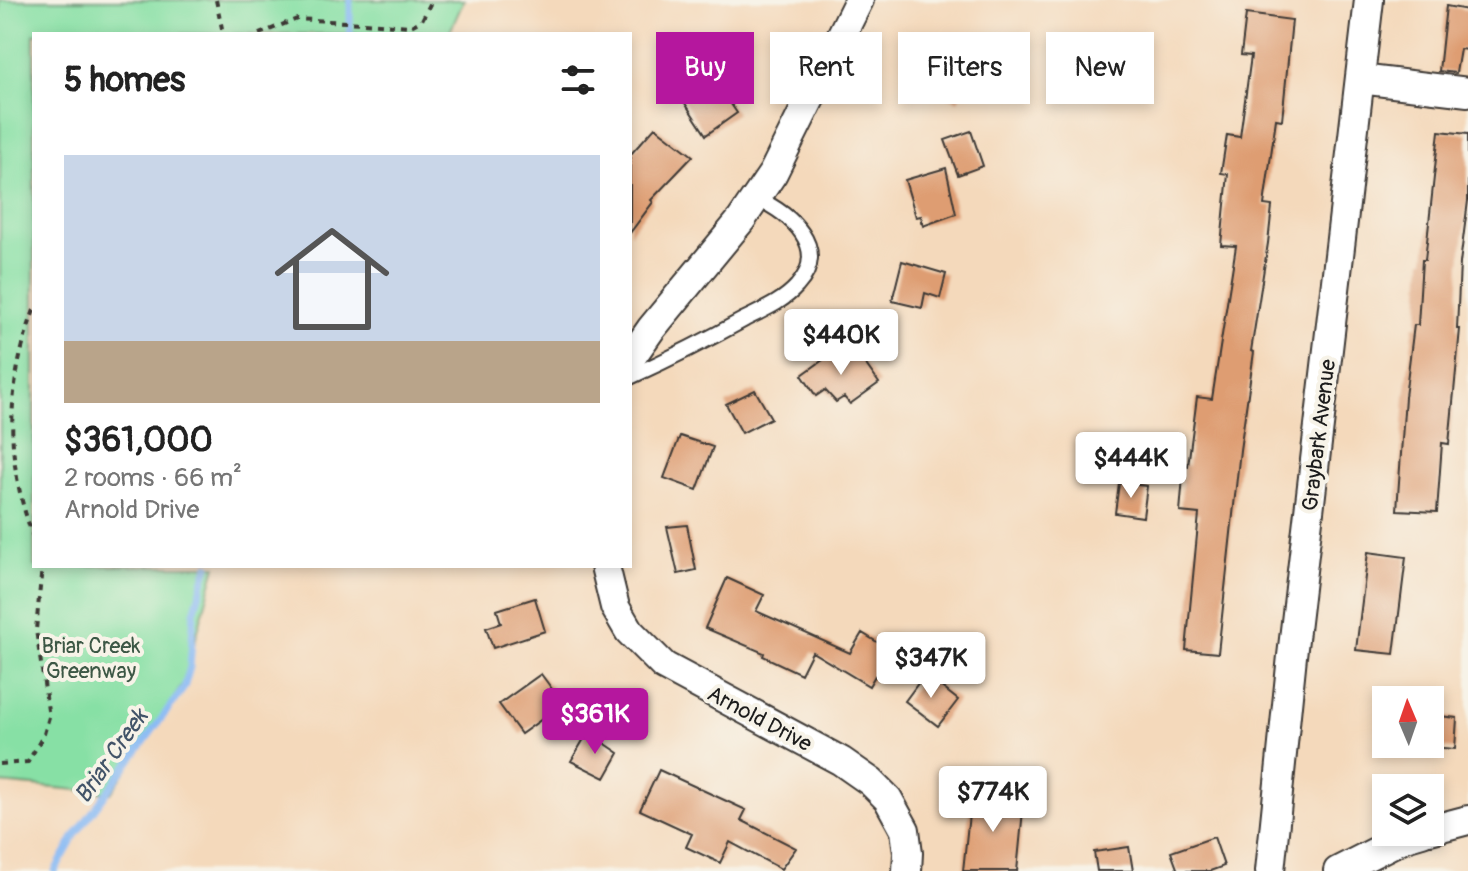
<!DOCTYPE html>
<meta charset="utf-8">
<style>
:root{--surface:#fff;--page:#f6f6f6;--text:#222;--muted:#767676;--accent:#b5179e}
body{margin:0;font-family:Pangolin,sans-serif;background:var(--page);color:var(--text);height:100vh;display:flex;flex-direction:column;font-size:30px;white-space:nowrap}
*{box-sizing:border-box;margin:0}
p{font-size:26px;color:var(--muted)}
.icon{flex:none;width:44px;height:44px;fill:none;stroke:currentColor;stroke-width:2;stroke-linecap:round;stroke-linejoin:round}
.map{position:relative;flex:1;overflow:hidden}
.side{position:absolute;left:32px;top:32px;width:600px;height:536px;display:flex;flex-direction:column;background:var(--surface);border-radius:0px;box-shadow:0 4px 12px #0003}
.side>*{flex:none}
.top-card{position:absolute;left:656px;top:32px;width:692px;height:72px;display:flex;gap:16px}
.needle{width:52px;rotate:358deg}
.buttons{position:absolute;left:1372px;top:686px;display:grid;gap:16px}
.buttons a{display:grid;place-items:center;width:72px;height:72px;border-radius:0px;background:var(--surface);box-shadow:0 4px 12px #0003;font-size:40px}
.price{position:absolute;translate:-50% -68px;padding:0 18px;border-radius:8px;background:#fff;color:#222;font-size:26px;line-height:52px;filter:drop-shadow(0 2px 4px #0008)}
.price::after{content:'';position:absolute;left:50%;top:48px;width:24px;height:18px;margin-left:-12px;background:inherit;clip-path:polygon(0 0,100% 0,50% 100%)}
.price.current{background:var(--accent);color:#fff}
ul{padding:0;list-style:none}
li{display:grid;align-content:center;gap:16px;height:424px;padding:0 32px}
li span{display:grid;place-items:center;height:248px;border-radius:0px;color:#555}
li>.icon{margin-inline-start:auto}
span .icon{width:144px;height:144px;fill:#fffc;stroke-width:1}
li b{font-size:34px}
h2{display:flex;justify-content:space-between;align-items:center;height:96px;padding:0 32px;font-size:34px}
.chip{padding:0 28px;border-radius:0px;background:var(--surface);box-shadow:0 4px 12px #0003;font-size:28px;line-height:72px}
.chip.current{background:var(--accent);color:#fff}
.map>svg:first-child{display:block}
.green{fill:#87e0a5;stroke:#527e60;stroke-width:2}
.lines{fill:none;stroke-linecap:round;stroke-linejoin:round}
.stream{stroke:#87b9f4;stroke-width:7}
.building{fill:#de9d72}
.lane-casing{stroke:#3c3834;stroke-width:18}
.street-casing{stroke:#3c3834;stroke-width:32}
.path{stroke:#3c3834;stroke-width:4;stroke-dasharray:6 6;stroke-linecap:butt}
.lane{stroke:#fff;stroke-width:14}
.street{stroke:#fff;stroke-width:28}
.labels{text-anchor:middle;stroke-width:8;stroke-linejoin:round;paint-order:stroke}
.street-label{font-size:22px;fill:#1c1c1c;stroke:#f7f3e8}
.park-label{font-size:22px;fill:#3c5745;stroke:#f7f3e8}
.water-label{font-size:24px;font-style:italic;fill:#415368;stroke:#f7f3e8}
</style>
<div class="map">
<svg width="1468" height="871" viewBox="0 0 1468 871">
<rect width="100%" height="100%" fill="#f7f3e8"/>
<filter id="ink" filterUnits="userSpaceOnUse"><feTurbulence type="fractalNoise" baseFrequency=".0125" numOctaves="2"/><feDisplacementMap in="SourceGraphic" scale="16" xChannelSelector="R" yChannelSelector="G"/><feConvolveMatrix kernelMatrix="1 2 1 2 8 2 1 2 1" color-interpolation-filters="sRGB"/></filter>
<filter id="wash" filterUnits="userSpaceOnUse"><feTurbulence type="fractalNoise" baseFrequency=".006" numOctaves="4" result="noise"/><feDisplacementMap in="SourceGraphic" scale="32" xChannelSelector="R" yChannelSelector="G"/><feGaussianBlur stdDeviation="1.8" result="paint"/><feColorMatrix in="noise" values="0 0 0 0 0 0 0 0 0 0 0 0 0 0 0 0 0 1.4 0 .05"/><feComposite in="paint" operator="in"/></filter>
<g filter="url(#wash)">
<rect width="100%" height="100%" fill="#f4d9bb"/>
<path class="green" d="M0 0H464L449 34H34V566H216L183 684 111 793 0 783Z"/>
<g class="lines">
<path class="stream" d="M350 34V0
M55 871 76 834 184 688 190 667 194 612 208 566"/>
</g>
<g id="blocks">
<path class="building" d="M1446 6 1468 10V50L1460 49 1456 73 1439 71Z
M1246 14 1292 20 1282 120 1276 119 1264 205 1272 206 1268 243 1251 351 1254 352 1240 450 1218 653 1186 650 1199 514 1180 512 1184 465 1188 466 1197 397 1212 399 1236 246 1221 245 1228 174 1221 173 1227 135 1240 137 1251 56 1241 55Z
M930 41 977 63 958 101 912 80Z
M710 73 737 113 706 135 679 94Z
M655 127 693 156 651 200 653 202 630 233V155Z
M971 131 983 166 958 175 945 140Z
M1439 131 1468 134V201L1460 263 1457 329H1460L1449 444 1442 443 1437 512 1397 510 1405 397 1414 325H1418L1422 260H1425Z
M946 168 956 214 923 226 921 216 916 217 905 180Z
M902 261 946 274 940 298 925 293 922 308 892 301Z
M841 347 848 360 857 352 879 383 850 404 844 397 836 402 825 390 816 396 802 375Z
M755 390 771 418 742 433 726 404Z
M680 436 713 447 697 490 664 478Z
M1119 483 1147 486 1143 517 1115 513Z
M687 525 696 570 678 574 667 527Z
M1368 552 1406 557 1394 654 1356 650Z
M727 578 764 595 756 611 850 653 862 633 890 650 869 686 812 652 801 674 763 656 764 653 705 628Z
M535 598 545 631 493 648 486 628 501 623 497 610Z
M541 674 563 704 521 734 499 704Z
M925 674 958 700 938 726 905 701Z
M1430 715 1457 718 1455 749 1430 747Z
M588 732 619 753 605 778 571 761Z
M659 770 746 810 741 820 796 848 781 869 730 842 720 863 686 847 692 834 640 810Z
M971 795 1024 800 1017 871H963Z
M1214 837 1224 866 1210 871H1178L1171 852Z
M1129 847 1133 871H1097L1094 852Z"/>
</g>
</g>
<g filter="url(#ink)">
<use href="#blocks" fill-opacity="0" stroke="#3c3834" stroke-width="2"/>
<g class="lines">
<defs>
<path id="lane" d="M630 377C669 359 707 340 745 319 763 310 784 301 797 286 832 248 789 213 756 198"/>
<path id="street" d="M1360 79 1468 92
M630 359 651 329 741 220 773 173 859 0
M605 566 615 607 629 631 664 666 841 761 871 782 888 799 905 830 908 853 907 871
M1430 830 1468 820
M1270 871 1292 656 1369 0
M1338 871 1405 837 1422 832"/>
</defs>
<use href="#lane" class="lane-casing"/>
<use href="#street" class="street-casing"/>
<path class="path" d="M216 0 223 33
M259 34 297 19 411 26 422 20 432 0
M34 310C5 389 5 461 34 539
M0 764 28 762 44 734 49 717 36 630 42 566"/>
<use href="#lane" class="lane"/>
<use href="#street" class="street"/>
</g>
</g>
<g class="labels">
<g class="street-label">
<text transform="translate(1318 435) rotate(-83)" y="8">Graybark Avenue</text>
<text transform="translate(760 718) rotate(28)" y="8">Arnold Drive</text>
</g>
<g class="park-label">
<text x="91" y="653">Briar Creek<tspan x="91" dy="25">Greenway</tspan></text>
</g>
<g class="water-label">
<text transform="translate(111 756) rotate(-55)" y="8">Briar Creek</text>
</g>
</g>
</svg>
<div class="buttons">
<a><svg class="needle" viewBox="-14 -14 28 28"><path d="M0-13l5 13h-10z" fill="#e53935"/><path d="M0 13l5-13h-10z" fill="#767676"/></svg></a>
<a><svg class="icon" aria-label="layers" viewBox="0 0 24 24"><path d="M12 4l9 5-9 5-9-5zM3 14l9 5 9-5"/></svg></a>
</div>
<b class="price" style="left:841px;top:377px">$440K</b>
<b class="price" style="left:1131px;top:500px">$444K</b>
<b class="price" style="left:931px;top:700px">$347K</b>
<b class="price current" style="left:595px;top:756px">$361K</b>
<b class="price" style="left:993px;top:834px">$774K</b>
<div class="top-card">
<a class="chip current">Buy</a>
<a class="chip">Rent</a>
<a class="chip">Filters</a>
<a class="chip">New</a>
</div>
<section class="side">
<h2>5 homes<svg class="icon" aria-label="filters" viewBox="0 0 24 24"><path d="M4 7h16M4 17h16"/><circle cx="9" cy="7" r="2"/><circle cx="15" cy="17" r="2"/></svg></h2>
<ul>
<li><span style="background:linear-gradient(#c9d6e8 75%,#b9a48a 0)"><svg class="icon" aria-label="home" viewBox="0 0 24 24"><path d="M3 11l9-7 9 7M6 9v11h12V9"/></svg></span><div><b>$361,000</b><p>2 rooms · 66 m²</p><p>Arnold Drive</p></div></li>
</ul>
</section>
</div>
